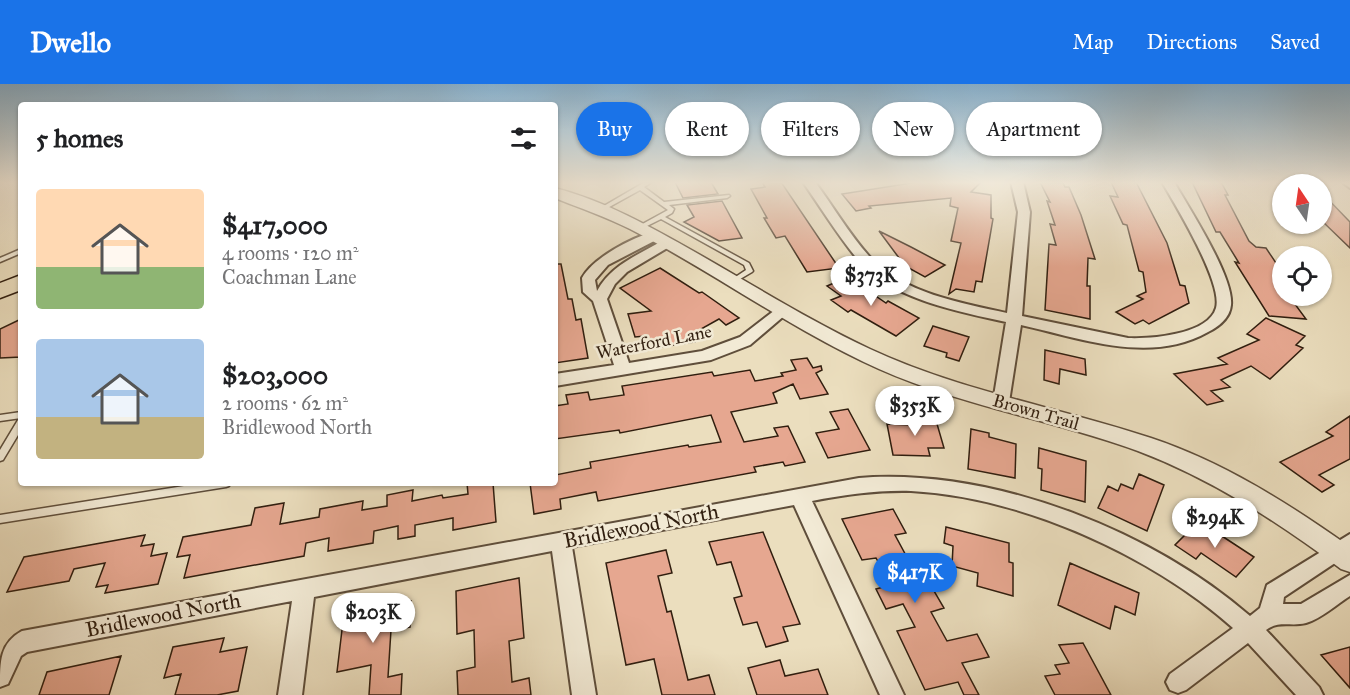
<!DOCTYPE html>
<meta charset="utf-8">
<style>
:root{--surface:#fff;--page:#f6f6f6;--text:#202124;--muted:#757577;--accent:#1a73e8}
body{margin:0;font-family:"IM FELL Great Primer",serif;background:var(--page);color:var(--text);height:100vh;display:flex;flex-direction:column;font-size:22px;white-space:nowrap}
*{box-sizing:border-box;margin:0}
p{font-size:20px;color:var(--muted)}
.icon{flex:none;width:33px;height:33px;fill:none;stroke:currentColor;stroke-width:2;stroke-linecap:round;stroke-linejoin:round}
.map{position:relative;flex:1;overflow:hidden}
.drawer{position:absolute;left:18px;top:18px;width:540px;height:384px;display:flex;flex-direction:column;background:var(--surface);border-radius:6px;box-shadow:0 2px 4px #0004}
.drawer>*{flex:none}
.hud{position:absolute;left:576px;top:18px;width:570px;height:54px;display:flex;gap:12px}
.needle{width:39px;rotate:347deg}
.fabs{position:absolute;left:1272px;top:90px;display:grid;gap:12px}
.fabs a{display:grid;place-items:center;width:60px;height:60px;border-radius:50%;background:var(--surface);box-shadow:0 2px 4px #0004;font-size:30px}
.price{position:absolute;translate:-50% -51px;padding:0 14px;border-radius:21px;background:#fff;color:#222;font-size:20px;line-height:39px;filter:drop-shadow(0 2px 3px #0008)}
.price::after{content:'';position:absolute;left:50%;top:36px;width:18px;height:14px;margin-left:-9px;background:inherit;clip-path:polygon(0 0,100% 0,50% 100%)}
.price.current{background:var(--accent);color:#fff}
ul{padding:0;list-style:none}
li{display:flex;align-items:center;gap:18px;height:150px;padding:0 18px}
li span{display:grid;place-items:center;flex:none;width:168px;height:120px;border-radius:6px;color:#555}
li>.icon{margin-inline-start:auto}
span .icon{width:72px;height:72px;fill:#fffc;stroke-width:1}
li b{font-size:26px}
h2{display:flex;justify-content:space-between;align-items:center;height:72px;padding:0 18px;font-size:26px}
.tag{padding:0 21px;border-radius:27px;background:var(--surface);box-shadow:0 2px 4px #0004;font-size:21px;line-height:54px}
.tag.current{background:var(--accent);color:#fff}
header{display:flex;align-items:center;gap:36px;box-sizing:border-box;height:84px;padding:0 30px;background:var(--accent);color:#fff}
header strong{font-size:28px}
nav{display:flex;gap:33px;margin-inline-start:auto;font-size:21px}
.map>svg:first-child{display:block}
.building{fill:#e6a790;stroke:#301e0f;stroke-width:1.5}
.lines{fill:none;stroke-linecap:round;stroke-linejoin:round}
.service-casing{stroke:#5f4e3b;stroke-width:3}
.minor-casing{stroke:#5f4e3b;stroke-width:4}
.tertiary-casing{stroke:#5f4e3b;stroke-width:3}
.primary-casing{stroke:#301e0f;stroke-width:3}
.service{fill:#f2ead5;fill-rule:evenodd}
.minor{fill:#f2ead5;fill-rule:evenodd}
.tertiary{fill:#f2ead5;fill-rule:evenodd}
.primary{fill:#ebdebe;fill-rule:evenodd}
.labels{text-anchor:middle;stroke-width:5;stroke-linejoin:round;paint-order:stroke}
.street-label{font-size:18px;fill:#301e0f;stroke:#f2ead5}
.near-street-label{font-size:21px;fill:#301e0f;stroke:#f2ead5}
</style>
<header>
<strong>Dwello</strong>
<nav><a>Map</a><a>Directions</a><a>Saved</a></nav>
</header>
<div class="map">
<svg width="1350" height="611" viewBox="0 0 1350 611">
<rect width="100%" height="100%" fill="#ebdebe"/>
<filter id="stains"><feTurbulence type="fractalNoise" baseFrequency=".00333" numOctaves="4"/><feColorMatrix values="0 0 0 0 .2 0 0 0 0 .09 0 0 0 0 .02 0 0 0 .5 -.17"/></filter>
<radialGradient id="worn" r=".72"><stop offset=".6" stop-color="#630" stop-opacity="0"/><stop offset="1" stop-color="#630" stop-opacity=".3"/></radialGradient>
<path class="building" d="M675 98H711L718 110 683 114Z
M762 98H781L839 184 807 188 785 152 776 154 764 134H767L751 105 765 103Z
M918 98H981L971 108 991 111V134L993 135 982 198 976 197 974 208 956 205 949 210 961 159 951 157 958 124 950 122 951 114 869 122 871 124 856 127 842 110Z
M1040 98 1063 99 1065 103H1069L1081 131 1095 175 1088 174 1087 202H1090V235L1045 226 1049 160 1056 161 1050 140 1055 141 1047 117 1050 118Z
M1111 98H1136L1167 159 1180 201 1185 202 1189 219 1149 240 1143 236 1135 240 1116 228 1143 215 1137 212 1146 208 1143 188 1139 187 1127 141 1123 140 1110 112 1118 113Z
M1192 98H1221L1228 111H1225L1249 157 1256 163 1266 164 1282 188V212H1289L1306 235 1269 232 1235 178 1239 179 1220 148H1216Z
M1322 109 1350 138V164L1322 137Z
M722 117 742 154 719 157 684 138 694 133 687 121Z
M879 147 911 163 945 181 925 193 905 182Z
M555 180H561L568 215H572L576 236 581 235 588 274 555 279Z
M660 184 699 209 702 208 739 234 726 241 719 235 692 250 695 258 649 265 645 252 635 253 628 230 651 227 620 204Z
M848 193 886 219 888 217 919 234 896 252 851 226 848 228 831 216 841 212 827 202Z
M1266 234 1305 252 1296 261 1303 264 1270 295 1251 282 1221 296 1230 303 1211 307 1223 317 1207 321 1174 290 1227 280 1218 274 1259 256 1247 250Z
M21 235V273L0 274V245Z
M933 242 969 253 959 277 946 273 947 269 924 262Z
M1045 266 1085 275 1086 291 1060 285 1059 300 1044 296Z
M807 274 813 284 821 282 822 286 816 289 828 310 800 315 793 300 773 309 777 319 731 328 744 358 778 352 774 344 788 342 805 378 785 382 783 378 754 383 756 388 598 417 596 408 560 415 561 425 534 430 530 399H555V391L591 384 590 378 688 361 689 363 721 358 711 331 620 349 619 346 555 355V322L568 320 566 311 588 308 590 316 624 311 622 302 712 288 714 292 750 286 755 297 783 292 781 289 796 286 791 276Z
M848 325 870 366 828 374 816 349 839 345 830 328Z
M910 332 935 333 944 364H928L930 372 893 371 887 340 913 341Z
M1350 332V375L1319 391 1334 401 1322 408 1280 378 1333 352 1326 348Z
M971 345 989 349V353L1016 360 1015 394 968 385Z
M1039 364 1086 377 1085 418 1041 406 1042 385 1038 384Z
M1139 390 1164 401 1147 447 1098 424 1108 402 1118 407 1121 400 1133 405Z
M467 399H493L496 438 453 446V434L415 441V452L398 455V442L374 447 373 459 328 467 329 454 306 459 304 472 184 494 190 471 177 473 183 453 251 441 255 424 284 419 280 440 319 433 320 425 363 417 362 426 387 422V411L413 406 412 417 442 411 443 414 468 410Z
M893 425 906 449 895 451 909 477 916 476 944 524 931 528 947 557 977 550 989 573 962 579 979 611H964L958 598 925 606 897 547 915 543 903 520 886 525 876 505 891 501 876 474 862 476 842 435Z
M1199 437 1254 473 1236 493 1201 469 1196 475 1175 461Z
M946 443 1009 459V478L1013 479V512L977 502 978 489 952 482 953 462 944 459Z
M763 448 800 540 783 543 788 557 766 563 757 538 743 541 734 514 742 512 731 478 717 481 709 458Z
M145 451 141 462 154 460 151 472 167 469 158 500 105 509 108 501 96 503 105 479 74 485 69 497 7 508 24 473Z
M666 466 672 489 658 492 667 528 671 527 688 596 709 591 715 611H662L654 575 626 581 606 479Z
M1070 479 1139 509 1135 531 1115 522 1110 545 1058 521Z
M519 494 524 554 509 557 512 598 529 594 531 611H458L457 587 475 583 474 546 457 550 456 507Z
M411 517 410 543 391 546 388 593 402 590 401 611H369L371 581 337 588 344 529Z
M224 554 220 568 247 563 238 607 217 611H175L181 590 164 594 173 563Z
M1083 559 1111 611H1055L1045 592 1060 590 1055 581 1069 579 1059 561Z
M1350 563V604L1321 571Z
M121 572 109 611H39L47 588Z
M780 576 785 592 818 585 828 611H757L748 584Z"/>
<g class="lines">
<defs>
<path id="service" d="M645 98H652L644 103 664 118 729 111 730 112 727 114 669 121 674 125 672 129 665 133 749 179 753 187 752 188 735 198H731V196L746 186 744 181 661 135 641 145H637V143L668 126 640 106 602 127 600 128 597 126Z
M21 165V169L0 178V174Z
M21 328V334L0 337V331Z
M21 335V346L3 376 0 377V366L18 336Z
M203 399H231L229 402 226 403 0 439V431Z"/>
<path id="minor" d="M803 98H815C833 122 849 150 869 172 902 209 961 219 1007 229L1018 128 1011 98H1023L1030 128 1022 232 1128 254C1150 255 1208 251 1216 224 1223 199 1176 122 1162 98H1174C1189 124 1234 193 1231 221 1230 234 1218 243 1208 248 1150 281 1080 254 1021 241L1009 318 1007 322H995L993 318 1006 238C960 228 891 215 859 177 839 153 821 124 803 98Z
M1342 98H1350V104Z
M653 148 658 149 659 152 658 155 608 181 595 196 597 207C611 181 638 171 662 157L667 156 674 160 627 188 615 200 607 215 629 279 702 267 740 253 779 223 784 221 791 226 750 261 711 276 555 302V290L614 281 593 217 583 208 582 194C593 174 631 154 653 148Z
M873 393C1002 388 1153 448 1250 532L1260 524 1267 501 1350 450V469L1284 513 1283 520H1301L1350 491V512C1337 520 1321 535 1306 539 1291 543 1279 536 1266 546L1319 603 1323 611H1296L1248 559 1186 606 1178 609 1170 606 1166 598 1170 590 1233 544C1151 471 1022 413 911 407 877 406 845 411 812 417L904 611H880L794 421 572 463 596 611H572L552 467 314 513 302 611H278L292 517 27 568 21 572 8 600 0 603C0 577 0 559 22 547L859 394Z"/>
<path id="tertiary" d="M555 104C605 117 651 143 695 168 753 201 810 237 870 265 960 307 1058 323 1151 354 1223 378 1288 419 1350 463V488L1341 485C1278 438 1212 395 1138 367 1053 336 962 322 879 285 792 246 715 189 630 145 606 133 580 124 555 114Z"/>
<path id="primary" d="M21 191V206L0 214V199Z"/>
</defs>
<use href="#service" class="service-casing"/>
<use href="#minor" class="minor-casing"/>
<use href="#tertiary" class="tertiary-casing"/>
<use href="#primary" class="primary-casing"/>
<use href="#service" class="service"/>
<use href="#minor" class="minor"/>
<use href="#tertiary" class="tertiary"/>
<use href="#primary" class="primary"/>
</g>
<linearGradient id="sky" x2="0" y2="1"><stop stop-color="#89b6d6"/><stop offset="0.54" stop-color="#f6f0e2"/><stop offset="1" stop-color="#f6f0e2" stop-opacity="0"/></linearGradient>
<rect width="1350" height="183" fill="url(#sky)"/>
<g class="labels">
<g class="street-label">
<text transform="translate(654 258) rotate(-11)" y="6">Waterford Lane</text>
<text transform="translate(1036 328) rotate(16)" y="6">Brown Trail</text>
</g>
<g class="near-street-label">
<text transform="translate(641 442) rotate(-11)" y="7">Bridlewood North</text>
<text transform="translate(163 531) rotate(-11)" y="7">Bridlewood North</text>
</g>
</g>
<rect width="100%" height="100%" filter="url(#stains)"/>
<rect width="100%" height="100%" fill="url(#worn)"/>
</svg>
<div class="fabs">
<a><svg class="needle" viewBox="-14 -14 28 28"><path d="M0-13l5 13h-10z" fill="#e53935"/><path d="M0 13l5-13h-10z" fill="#757577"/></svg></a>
<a><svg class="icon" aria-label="locate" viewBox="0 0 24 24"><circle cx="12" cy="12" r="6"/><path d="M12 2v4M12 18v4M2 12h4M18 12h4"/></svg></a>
</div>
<b class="price" style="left:871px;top:223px">$373K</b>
<b class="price" style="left:915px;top:353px">$353K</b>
<b class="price" style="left:1215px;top:465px">$294K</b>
<b class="price current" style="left:915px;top:520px">$417K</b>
<b class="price" style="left:373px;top:560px">$203K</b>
<div class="hud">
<a class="tag current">Buy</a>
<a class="tag">Rent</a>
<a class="tag">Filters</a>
<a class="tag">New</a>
<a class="tag">Apartment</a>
</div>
<section class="drawer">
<h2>5 homes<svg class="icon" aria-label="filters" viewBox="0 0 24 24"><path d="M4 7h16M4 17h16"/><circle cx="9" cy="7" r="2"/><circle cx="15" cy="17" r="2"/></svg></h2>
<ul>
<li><span style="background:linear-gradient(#ffd9b3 65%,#8fb573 0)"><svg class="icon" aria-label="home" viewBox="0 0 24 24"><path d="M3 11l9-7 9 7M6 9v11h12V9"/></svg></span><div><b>$417,000</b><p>4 rooms · 120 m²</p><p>Coachman Lane</p></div></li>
<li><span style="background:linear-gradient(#a9c7e8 65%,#c2b280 0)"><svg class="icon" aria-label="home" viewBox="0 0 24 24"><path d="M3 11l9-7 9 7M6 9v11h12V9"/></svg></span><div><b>$203,000</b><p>2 rooms · 62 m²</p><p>Bridlewood North</p></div></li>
</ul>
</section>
</div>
